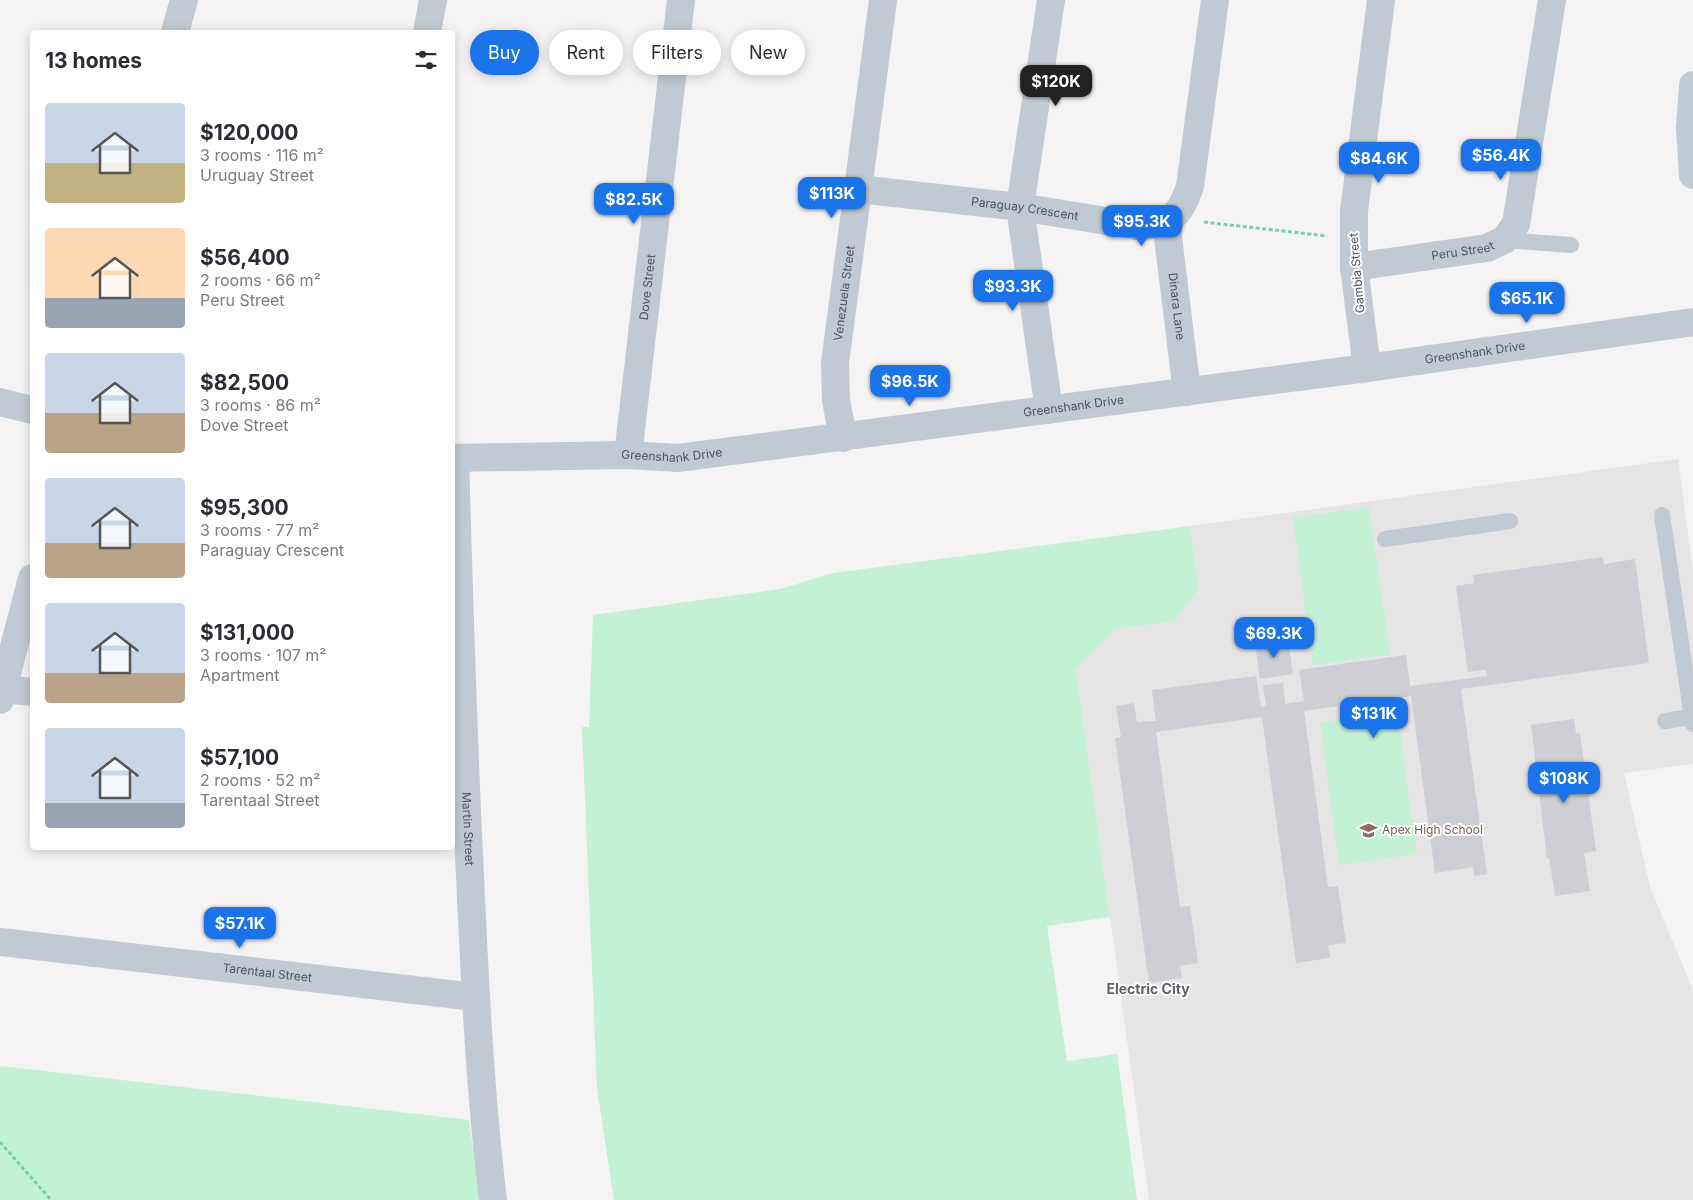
<!DOCTYPE html>
<meta charset="utf-8">
<style>
:root{--surface:#fff;--page:#f2f2f3;--text:#2b2b33;--muted:#7c7c81;--accent:#1a73e8}
body{margin:0;font-family:Inter,sans-serif;background:var(--page);color:var(--text);height:100vh;display:flex;flex-direction:column;font-size:19px;white-space:nowrap}
*{box-sizing:border-box;margin:0}
p{font-size:16px;color:var(--muted)}
.icon{flex:none;width:28px;height:28px;fill:none;stroke:currentColor;stroke-width:2;stroke-linecap:round;stroke-linejoin:round}
.map{position:relative;flex:1;overflow:hidden}
.panel{position:absolute;left:30px;top:30px;width:425px;height:820px;display:flex;flex-direction:column;background:var(--surface);border-radius:5px;box-shadow:0 2px 12px #0003}
.panel>*{flex:none}
.guide{position:absolute;left:470px;top:30px;width:475px;height:45px;display:flex;gap:10px}
.price{position:absolute;translate:-50% -42px;padding:0 11px;border-radius:10px;background:var(--accent);color:#fff;font-size:16px;line-height:32px;filter:drop-shadow(0 1px 2px #0008)}
.price::after{content:'';position:absolute;left:50%;top:30px;width:15px;height:11px;margin-left:-8px;background:inherit;clip-path:polygon(0 0,100% 0,50% 100%)}
.price.on{background:#222;color:#fff}
ul{padding:0;list-style:none}
li{display:flex;align-items:center;gap:15px;height:125px;padding:0 15px}
li span{display:grid;place-items:center;flex:none;width:140px;height:100px;border-radius:5px;color:#555}
li>.icon{margin-inline-start:auto}
span .icon{width:60px;height:60px;fill:#fffc;stroke-width:1}
li b{font-size:21px}
h2{display:flex;justify-content:space-between;align-items:center;height:60px;padding:0 15px;font-size:21px}
.pill{padding:0 18px;border-radius:22px;background:var(--surface);box-shadow:0 2px 12px #0003;font-size:18px;line-height:45px}
.pill.on{background:var(--accent);color:#fff}
.map>svg:first-child{display:block}
.education{fill:#e6e4e5}
.green{fill:#c3f1d5}
.building{fill:#cdcfd5}
.lines{fill:none;stroke-linecap:round;stroke-linejoin:round}
.path{stroke:#7ad0a6;stroke-width:3;stroke-dasharray:4 2.5;stroke-linecap:butt}
.lane{stroke:#c1cad2;stroke-width:16}
.street{stroke:#c1cad2;stroke-width:28}
.secondary{stroke:#c1cbd6;stroke-width:28}
.labels{text-anchor:middle;stroke-width:4;stroke-linejoin:round;paint-order:stroke}
.street-label{font-size:12px;fill:#4a5661;stroke:#fff}
.education-label{font-size:12px;fill:#785e54;stroke:#fff;text-anchor:start}
.neighbourhood-label{font-size:14px;font-weight:bold;fill:#5f6368;stroke:#fff}
</style>
<div class="map">
<svg width="1693" height="1200" viewBox="0 0 1693 1200">
<rect width="100%" height="100%" fill="#f5f3f3"/>
<path class="education" d="M1678 459 1693 571V764L1624 773 1650 887 1693 990V1200H1149L1076 669 1115 629 1174 622 1199 588 1190 526Z"/>
<path class="green" d="M1369 507 1390 654 1313 665 1293 518Z
M1190 526 1199 588 1174 622 1115 629 1076 669 1110 917 1047 926 1067 1061 1117 1054 1137 1200H614L597 1089 582 727H589L593 615 780 589 833 573Z
M1397 712 1417 854 1339 865 1320 723Z
M0 1066 469 1120 480 1200H0Z"/>
<path class="building" d="M1603 557 1604 564 1635 559 1649 663 1461 689 1487 874 1474 876 1473 867 1435 873 1411 696 1304 711 1328 887 1338 886 1346 943 1328 945 1330 958 1296 963 1262 717 1156 732 1180 907 1190 906 1198 963 1180 966 1182 978 1149 983 1115 738 1121 737 1116 706 1134 703 1137 722 1156 721 1152 690 1256 676 1261 707 1266 706 1263 685 1283 683 1285 704 1304 701 1299 670 1406 655 1410 686 1487 676 1486 670 1468 672 1456 586 1474 583 1473 575Z
M1288 639 1293 674 1260 679 1255 644Z
M1574 719 1576 734 1580 733 1596 851 1584 853 1590 891 1555 896 1549 858H1547L1531 725Z"/>
<g class="lines">
<path class="path" d="M1204 222 1327 236
M0 1142 51 1200"/>
<path class="lane" d="M1504 240 1571 245
M1662 515 1693 724
M1385 539 1510 521
M1665 721 1691 717"/>
<g class="street">
<path d="M175 32 184 0"/>
<path d="M427 32 433 0"/>
<path id="s1" d="M858 189 1020 207 1137 226C1169 226 1180 217 1190 186L1215 0"/>
<path id="s2" d="M1166 221 1187 392"/>
<path id="s3" d="M1354 267 1487 248 1504 240 1516 224 1552 0"/>
<path d="M1367 368 1354 267V211L1381 0"/>
<path d="M0 402 32 410"/>
<path d="M1049 410 1020 207 1051 0"/>
<path id="s4" d="M843 438 836 400 835 363 883 0"/>
<path id="s5" d="M628 455 681 0"/>
<path id="s6" d="M452 458 628 455 678 458 1367 368 1693 322"/>
<path id="s7" d="M455 458C459 597 463 737 470 876 475 985 480 1092 493 1200"/>
<path d="M3 689 32 692"/>
<path d="M0 700 32 578"/>
<path id="s8" d="M0 942 475 997"/>
</g>
<path class="secondary" d="M1693 85 1690 128 1693 175"/>
</g>
<defs>
<symbol id="school-bare" viewBox="-9 -9 18 18"><path d="M0-5L7-2L0 1L-7-2ZM-4 1L0 2.5L4 1V4Q0 6-4 4Z" fill="#8d6e63" stroke="#fff" stroke-width="2.5" paint-order="stroke"/></symbol>
</defs>
<g fill-rule="evenodd">
<use href="#school-bare" x="1356" y="818" width="25" height="25"/>
</g>
<g class="labels">
<g class="street-label">
<text dy="4" stroke="none"><textPath href="#s1" startOffset="168">Paraguay Crescent</textPath></text>
<text dy="4" stroke="none"><textPath href="#s3" startOffset="110">Peru Street</textPath></text>
<text transform="translate(1357 273) rotate(-95)" y="4">Gambia Street</text>
<text dy="4" stroke="none"><textPath href="#s5" startOffset="169">Dove Street</textPath></text>
<text dy="4" stroke="none"><textPath href="#s4" startOffset="146">Venezuela Street</textPath></text>
<text dy="4" stroke="none"><textPath href="#s2" startOffset="86">Dinara Lane</textPath></text>
<text dy="4" stroke="none"><textPath href="#s6" startOffset="1030">Greenshank Drive</textPath></text>
<text dy="4" stroke="none"><textPath href="#s6" startOffset="625">Greenshank Drive</textPath></text>
<text dy="4" stroke="none"><textPath href="#s6" startOffset="220">Greenshank Drive</textPath></text>
<text dy="4" stroke="none"><textPath href="#s7" startOffset="371">Martin Street</textPath></text>
<text dy="4" stroke="none"><textPath href="#s8" startOffset="269">Tarentaal Street</textPath></text>
</g>
<g class="education-label">
<text x="1382" y="834">Apex High School</text>
</g>
<g class="neighbourhood-label">
<text x="1148" y="994">Electric City</text>
</g>
</g>
</svg>
<b class="price on" style="left:1056px;top:107px">$120K</b>
<b class="price" style="left:1501px;top:181px">$56.4K</b>
<b class="price" style="left:1379px;top:184px">$84.6K</b>
<b class="price" style="left:832px;top:219px">$113K</b>
<b class="price" style="left:634px;top:225px">$82.5K</b>
<b class="price" style="left:1142px;top:247px">$95.3K</b>
<b class="price" style="left:1013px;top:312px">$93.3K</b>
<b class="price" style="left:1527px;top:324px">$65.1K</b>
<b class="price" style="left:910px;top:407px">$96.5K</b>
<b class="price" style="left:1274px;top:659px">$69.3K</b>
<b class="price" style="left:1374px;top:739px">$131K</b>
<b class="price" style="left:1564px;top:804px">$108K</b>
<b class="price" style="left:240px;top:949px">$57.1K</b>
<div class="guide">
<a class="pill on">Buy</a>
<a class="pill">Rent</a>
<a class="pill">Filters</a>
<a class="pill">New</a>
</div>
<section class="panel">
<h2>13 homes<svg class="icon" aria-label="filters" viewBox="0 0 24 24"><path d="M4 7h16M4 17h16"/><circle cx="9" cy="7" r="2"/><circle cx="15" cy="17" r="2"/></svg></h2>
<ul>
<li><span style="background:linear-gradient(#c9d6e8 60%,#c2b280 0)"><svg class="icon" aria-label="home" viewBox="0 0 24 24"><path d="M3 11l9-7 9 7M6 9v11h12V9"/></svg></span><div><b>$120,000</b><p>3 rooms · 116 m²</p><p>Uruguay Street</p></div></li>
<li><span style="background:linear-gradient(#ffd9b3 70%,#9aa5b1 0)"><svg class="icon" aria-label="home" viewBox="0 0 24 24"><path d="M3 11l9-7 9 7M6 9v11h12V9"/></svg></span><div><b>$56,400</b><p>2 rooms · 66 m²</p><p>Peru Street</p></div></li>
<li><span style="background:linear-gradient(#c9d6e8 60%,#b9a48a 0)"><svg class="icon" aria-label="home" viewBox="0 0 24 24"><path d="M3 11l9-7 9 7M6 9v11h12V9"/></svg></span><div><b>$82,500</b><p>3 rooms · 86 m²</p><p>Dove Street</p></div></li>
<li><span style="background:linear-gradient(#c9d6e8 65%,#b9a48a 0)"><svg class="icon" aria-label="home" viewBox="0 0 24 24"><path d="M3 11l9-7 9 7M6 9v11h12V9"/></svg></span><div><b>$95,300</b><p>3 rooms · 77 m²</p><p>Paraguay Crescent</p></div></li>
<li><span style="background:linear-gradient(#c9d6e8 70%,#b9a48a 0)"><svg class="icon" aria-label="home" viewBox="0 0 24 24"><path d="M3 11l9-7 9 7M6 9v11h12V9"/></svg></span><div><b>$131,000</b><p>3 rooms · 107 m²</p><p>Apartment</p></div></li>
<li><span style="background:linear-gradient(#c9d6e8 75%,#9aa5b1 0)"><svg class="icon" aria-label="home" viewBox="0 0 24 24"><path d="M3 11l9-7 9 7M6 9v11h12V9"/></svg></span><div><b>$57,100</b><p>2 rooms · 52 m²</p><p>Tarentaal Street</p></div></li>
</ul>
</section>
</div>
